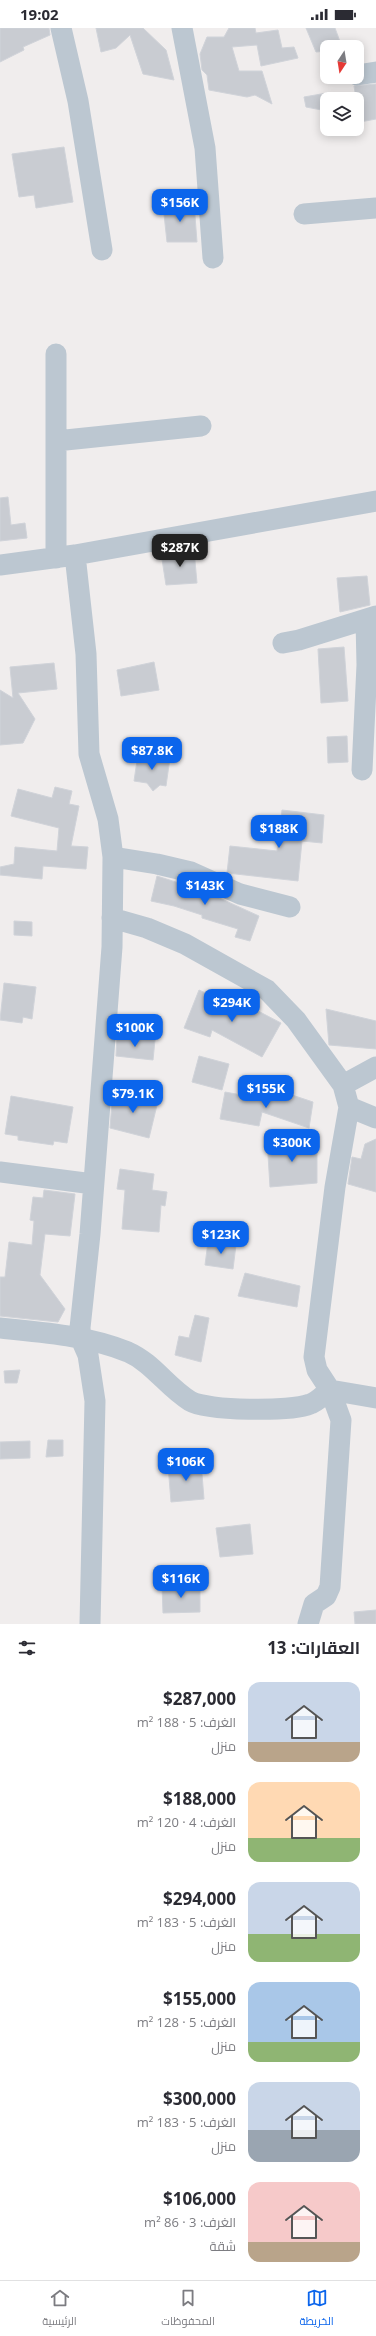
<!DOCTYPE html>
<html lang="ar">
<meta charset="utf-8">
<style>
:root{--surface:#fff;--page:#f2f2f3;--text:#2b2b33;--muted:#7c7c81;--line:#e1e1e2;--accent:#0b65ec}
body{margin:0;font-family:"Open Sans",Cairo,sans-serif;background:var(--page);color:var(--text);direction:rtl;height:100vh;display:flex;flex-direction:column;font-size:15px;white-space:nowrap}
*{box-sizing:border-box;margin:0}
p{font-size:13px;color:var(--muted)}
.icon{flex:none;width:22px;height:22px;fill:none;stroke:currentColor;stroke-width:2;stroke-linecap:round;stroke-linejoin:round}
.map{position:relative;height:1596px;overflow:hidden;direction:ltr}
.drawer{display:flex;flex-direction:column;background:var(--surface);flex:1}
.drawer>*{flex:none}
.needle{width:26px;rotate:192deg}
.fabs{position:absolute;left:320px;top:12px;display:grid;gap:8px}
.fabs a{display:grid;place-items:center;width:44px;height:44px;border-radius:8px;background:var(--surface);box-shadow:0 2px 10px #0003;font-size:20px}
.price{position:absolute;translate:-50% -34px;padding:0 9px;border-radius:8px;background:var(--accent);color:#fff;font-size:13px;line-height:26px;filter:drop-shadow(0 1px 2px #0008)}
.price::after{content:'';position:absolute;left:50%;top:24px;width:12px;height:9px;margin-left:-6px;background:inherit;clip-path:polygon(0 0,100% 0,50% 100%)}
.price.current{background:#222;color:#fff}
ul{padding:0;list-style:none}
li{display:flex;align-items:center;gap:12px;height:100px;padding:0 16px}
li span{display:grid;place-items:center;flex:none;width:112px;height:80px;border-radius:12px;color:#555}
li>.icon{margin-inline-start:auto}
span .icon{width:48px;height:48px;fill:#fffc;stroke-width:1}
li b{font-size:17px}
h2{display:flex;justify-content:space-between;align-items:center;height:48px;padding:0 16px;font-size:17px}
.status{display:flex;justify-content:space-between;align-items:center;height:28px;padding:0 20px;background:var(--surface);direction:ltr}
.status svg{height:11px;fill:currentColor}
.tab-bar{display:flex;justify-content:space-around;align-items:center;height:56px;border-top:1px solid var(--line);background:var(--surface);font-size:11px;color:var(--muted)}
.tab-bar a{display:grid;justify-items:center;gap:2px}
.tab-bar .current{color:var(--accent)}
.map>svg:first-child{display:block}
.building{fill:#c9ccd2;stroke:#d0d3d9}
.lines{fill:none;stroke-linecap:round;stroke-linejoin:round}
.minor{stroke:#bcc7d1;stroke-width:21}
</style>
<div class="status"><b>19:02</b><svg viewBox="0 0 49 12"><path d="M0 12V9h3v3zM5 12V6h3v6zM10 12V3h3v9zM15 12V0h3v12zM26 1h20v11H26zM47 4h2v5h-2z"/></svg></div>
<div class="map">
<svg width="376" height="1596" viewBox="0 0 376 1596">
<rect width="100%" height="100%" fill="#f0eded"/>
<path class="building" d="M0 0H49L50 7 23 19 24 22 0 34Z
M96 0H143L166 22 174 52 143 46 130 7 116 20 101 24Z
M229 0H255L256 5 278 2 282 20 294 19 298 30 261 38 257 17 232 19 239 43H262L272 76 255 67 247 69 209 62 207 47 202 42 200 26 207 9H224Z
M306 0H335L342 19H327V23L316 24Z
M376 56V91L360 94 354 58Z
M327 65V83L306 79 304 69Z
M64 119 73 174 36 180 34 167 19 169 12 126Z
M194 175 197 214H167L163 177Z
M8 469 11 497 25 495 27 510 0 513V470Z
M194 522 197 555 166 557 161 525Z
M367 548 370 577 340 584 337 550Z
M344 619 348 673 321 675 318 621Z
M154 634 159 662 121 668 117 642Z
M54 635 57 661 18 665 35 691 23 715 0 717V662L13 670 10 639Z
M347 708 348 734 328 735 327 709Z
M138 726 170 730 166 758 160 757 153 763 147 755 134 753Z
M55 759 72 763 69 776 79 778 71 818 88 819 86 841 43 838 42 851 0 847V839L14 836 15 819 57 823 59 800 11 788 18 761 52 770Z
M282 782 324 787 322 815 302 813 298 853 227 845 230 818 277 823Z
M157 848 204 863 259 888 250 913 235 909 238 901 202 890V887L174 878 151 873Z
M14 893 32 894V908L14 907Z
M4 955 36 959 32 991 23 989 22 995 0 992Z
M199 962 236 979 239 973 281 995 262 1029 212 1002 210 1009 184 1000Z
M326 981 376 993V1021L329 1017Z
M117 1008 155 1012 153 1032 116 1028Z
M199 1028 229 1036 222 1062 192 1054Z
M274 1061 313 1074 309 1100 262 1084 259 1098 220 1091 225 1064 275 1073Z
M113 1062 158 1073 149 1110 110 1100Z
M11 1068 73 1079 67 1115 54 1113 53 1117 18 1112V1108L5 1106Z
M267 1111 317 1115V1155L270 1159Z
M376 1111V1164L348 1156 352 1129 361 1131 365 1116Z
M120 1141 154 1146 152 1162 167 1164 165 1178 161 1177 159 1204 122 1201 125 1162 117 1161Z
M44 1162 75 1166 70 1208 45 1206 40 1247 65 1281 58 1294 0 1288V1249H5L9 1214 32 1217 34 1193 30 1192 33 1169 43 1170Z
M208 1214 236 1217 233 1241 205 1237Z
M245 1245 300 1258 297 1279 238 1268Z
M195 1287 209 1290 201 1334 175 1327 179 1308 189 1310Z
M20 1342 17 1355H5L4 1343Z
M48 1412H63V1428L46 1429Z
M30 1413V1430L0 1431V1414Z
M201 1434 204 1471 171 1474 168 1437Z
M250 1496 253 1526 220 1529 216 1500Z
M162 1558H200V1584L163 1585Z
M376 1582V1596H355L354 1584Z"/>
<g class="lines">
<path class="minor" d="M61 0 78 73 102 222
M182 0 205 120 213 230
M357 47 376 44
M304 186 376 180
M56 326V530
M56 413 201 398
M75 527 86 626 89 726 108 791 113 829 112 919 90 1206 80 1300 81 1311 88 1327 95 1373 90 1596
M0 537 75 527 376 473
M283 615 299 612 376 588
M362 742 367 637 366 592
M113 829 157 836 191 844 240 866 290 879
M112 890 147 900 185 916 267 962 296 992 343 1057 349 1079 335 1159 314 1329 317 1342 330 1362 341 1392 330 1559 326 1568 314 1576 308 1596
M343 1057 376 1039
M349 1079 376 1090
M0 1144 93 1156
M0 1300C42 1304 89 1308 128 1324 153 1335 167 1359 190 1373 207 1383 291 1384 310 1376 317 1374 324 1366 330 1362L376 1370"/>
</g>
</svg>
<div class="fabs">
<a><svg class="needle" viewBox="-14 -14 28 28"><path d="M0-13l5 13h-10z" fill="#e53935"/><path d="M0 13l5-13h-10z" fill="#7c7c81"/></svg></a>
<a><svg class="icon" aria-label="layers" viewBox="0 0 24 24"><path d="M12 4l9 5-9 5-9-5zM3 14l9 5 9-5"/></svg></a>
</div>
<b class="price" style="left:180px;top:195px">$156K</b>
<b class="price current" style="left:180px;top:540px">$287K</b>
<b class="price" style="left:152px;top:743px">$87.8K</b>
<b class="price" style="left:279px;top:821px">$188K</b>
<b class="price" style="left:205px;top:878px">$143K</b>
<b class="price" style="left:232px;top:995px">$294K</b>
<b class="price" style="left:135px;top:1020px">$100K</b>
<b class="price" style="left:266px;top:1081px">$155K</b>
<b class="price" style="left:133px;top:1086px">$79.1K</b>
<b class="price" style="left:292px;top:1135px">$300K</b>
<b class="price" style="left:221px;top:1227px">$123K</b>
<b class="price" style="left:186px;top:1454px">$106K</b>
<b class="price" style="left:181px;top:1571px">$116K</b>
</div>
<section class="drawer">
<h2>العقارات: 13<svg class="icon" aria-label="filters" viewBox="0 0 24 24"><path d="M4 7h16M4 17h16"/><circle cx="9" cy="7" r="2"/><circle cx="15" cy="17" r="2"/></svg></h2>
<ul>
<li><span style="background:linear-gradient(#c9d6e8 75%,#b9a48a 0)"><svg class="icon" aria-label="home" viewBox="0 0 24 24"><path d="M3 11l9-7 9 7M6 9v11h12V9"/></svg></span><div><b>$287,000</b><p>الغرف: 5 · 188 m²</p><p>منزل</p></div></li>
<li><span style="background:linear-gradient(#ffd9b3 70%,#8fb573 0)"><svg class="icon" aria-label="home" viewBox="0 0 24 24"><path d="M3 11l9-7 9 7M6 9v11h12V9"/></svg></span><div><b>$188,000</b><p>الغرف: 4 · 120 m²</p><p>منزل</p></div></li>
<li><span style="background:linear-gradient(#c9d6e8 65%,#8fb573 0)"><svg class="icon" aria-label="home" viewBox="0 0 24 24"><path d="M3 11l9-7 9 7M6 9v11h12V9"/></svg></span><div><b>$294,000</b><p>الغرف: 5 · 183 m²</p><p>منزل</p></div></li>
<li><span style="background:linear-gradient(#a9c7e8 75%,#8fb573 0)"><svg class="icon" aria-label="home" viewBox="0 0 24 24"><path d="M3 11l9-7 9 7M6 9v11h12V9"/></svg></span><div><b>$155,000</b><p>الغرف: 5 · 128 m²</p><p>منزل</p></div></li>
<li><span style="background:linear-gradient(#c9d6e8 60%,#9aa5b1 0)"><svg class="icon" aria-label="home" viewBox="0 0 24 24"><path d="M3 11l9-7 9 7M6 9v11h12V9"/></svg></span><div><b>$300,000</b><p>الغرف: 5 · 183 m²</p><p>منزل</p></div></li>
<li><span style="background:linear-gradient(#f6c9c9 75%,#b9a48a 0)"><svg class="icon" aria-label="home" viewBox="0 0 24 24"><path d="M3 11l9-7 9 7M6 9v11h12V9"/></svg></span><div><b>$106,000</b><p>الغرف: 3 · 86 m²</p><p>شقة</p></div></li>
</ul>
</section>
<nav class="tab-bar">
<a class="current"><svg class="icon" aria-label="map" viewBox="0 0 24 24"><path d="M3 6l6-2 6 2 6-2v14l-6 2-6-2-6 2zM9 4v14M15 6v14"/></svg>الخريطة</a>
<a><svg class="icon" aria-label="saved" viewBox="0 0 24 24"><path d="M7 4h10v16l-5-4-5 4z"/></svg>المحفوظات</a>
<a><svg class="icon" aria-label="home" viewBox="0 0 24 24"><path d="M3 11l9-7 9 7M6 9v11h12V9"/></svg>الرئيسية</a>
</nav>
